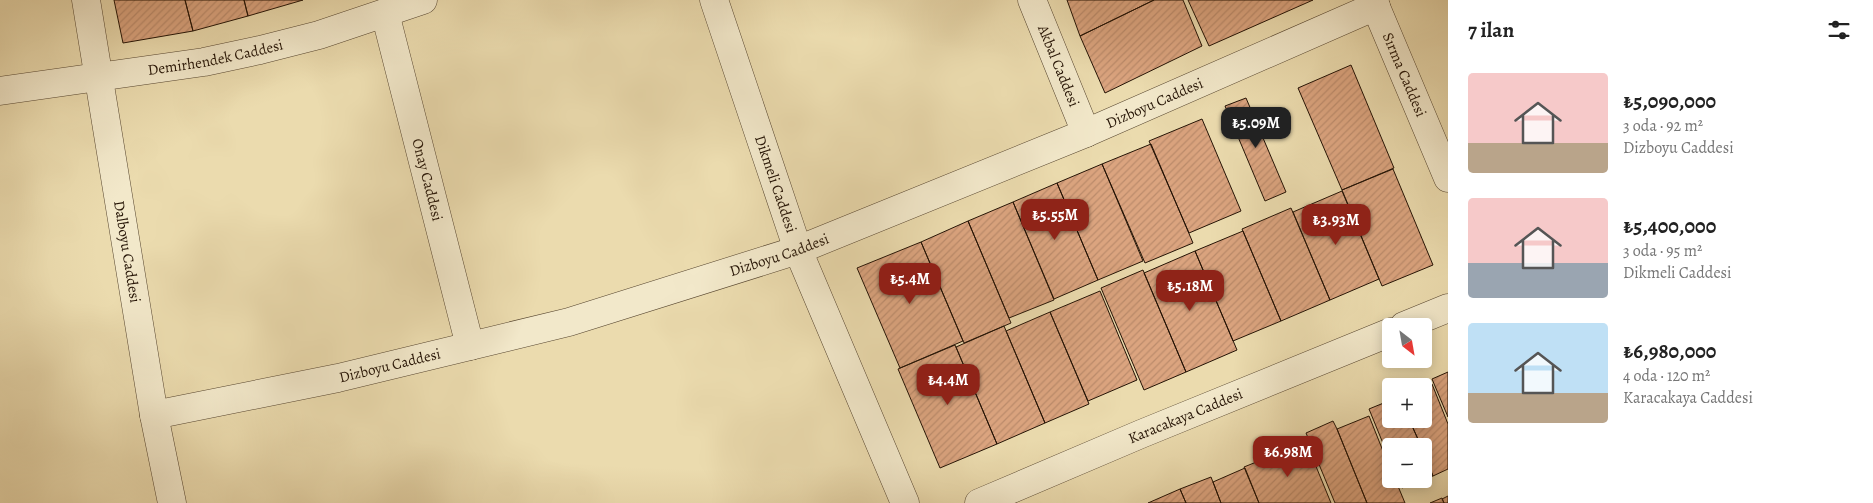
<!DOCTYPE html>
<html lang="tr">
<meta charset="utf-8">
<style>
:root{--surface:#fff;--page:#f2f2f2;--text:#222;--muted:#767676;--accent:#8f2418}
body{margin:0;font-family:Alegreya,serif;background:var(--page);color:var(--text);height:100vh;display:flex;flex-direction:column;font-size:19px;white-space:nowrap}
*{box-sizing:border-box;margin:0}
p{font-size:16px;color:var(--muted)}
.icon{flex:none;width:28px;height:28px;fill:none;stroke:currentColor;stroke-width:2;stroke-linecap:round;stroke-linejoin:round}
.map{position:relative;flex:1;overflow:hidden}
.drawer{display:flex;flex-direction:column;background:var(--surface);width:425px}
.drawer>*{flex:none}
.needle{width:32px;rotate:149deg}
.tools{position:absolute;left:1382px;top:318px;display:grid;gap:10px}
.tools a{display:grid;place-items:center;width:50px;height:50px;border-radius:5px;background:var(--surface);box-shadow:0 2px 12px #0003;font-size:25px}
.price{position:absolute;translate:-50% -42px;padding:0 11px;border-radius:10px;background:var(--accent);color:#fff;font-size:16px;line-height:32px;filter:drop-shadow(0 1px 2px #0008)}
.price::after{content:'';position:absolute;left:50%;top:30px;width:15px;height:11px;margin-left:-8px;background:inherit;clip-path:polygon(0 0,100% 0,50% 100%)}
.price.on{background:#222;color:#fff}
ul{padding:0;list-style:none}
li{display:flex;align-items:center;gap:15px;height:125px;padding:0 20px}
li span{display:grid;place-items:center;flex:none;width:140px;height:100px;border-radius:5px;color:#555}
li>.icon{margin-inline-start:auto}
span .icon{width:60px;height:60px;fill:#fffc;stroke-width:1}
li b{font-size:21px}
h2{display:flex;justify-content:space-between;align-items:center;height:60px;padding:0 20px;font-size:21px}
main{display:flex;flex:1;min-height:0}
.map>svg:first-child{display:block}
.building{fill:url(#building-hatch);stroke:#241305}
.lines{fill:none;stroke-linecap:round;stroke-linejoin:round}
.minor-casing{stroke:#56452f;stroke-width:29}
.minor{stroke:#f2e8ca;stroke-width:28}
.labels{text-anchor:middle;stroke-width:4;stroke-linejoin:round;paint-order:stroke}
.street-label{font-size:15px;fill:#241305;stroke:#f2e8ca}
</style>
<main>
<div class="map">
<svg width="1448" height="503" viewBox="0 0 1448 503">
<defs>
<pattern id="building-hatch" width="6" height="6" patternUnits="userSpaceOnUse" patternTransform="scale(1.25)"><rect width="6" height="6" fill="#dba47f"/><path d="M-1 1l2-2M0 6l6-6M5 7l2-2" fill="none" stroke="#bc8c6c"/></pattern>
</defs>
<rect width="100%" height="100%" fill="#ebdbae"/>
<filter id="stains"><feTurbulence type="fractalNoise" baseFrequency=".004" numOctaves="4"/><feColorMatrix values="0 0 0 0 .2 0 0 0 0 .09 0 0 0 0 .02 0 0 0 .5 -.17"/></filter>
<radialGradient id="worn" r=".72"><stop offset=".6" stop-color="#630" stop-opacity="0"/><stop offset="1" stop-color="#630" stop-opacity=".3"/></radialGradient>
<path class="building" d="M114 0H185L193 31 123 43Z
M185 0H244L248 16 193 31Z
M244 0H303L248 16Z
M1067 0H1154L1080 36Z
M1154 0H1183L1202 46 1105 93 1080 36Z
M1188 0H1313L1209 46Z
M1351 65 1394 168 1342 190 1298 88Z
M1246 98 1286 192 1265 201 1225 106Z
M1202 119 1241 211 1189 233 1149 141Z
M1151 144 1193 243 1145 263 1102 164Z
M1102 164 1143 261 1098 280 1057 183Z
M1393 169 1433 265 1382 286 1342 190Z
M1057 183 1098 280 1054 299 1013 202Z
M1342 191 1379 279 1330 300 1293 212Z
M1013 202 1054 300 1009 318 968 221Z
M1291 208 1330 300 1281 321 1242 229Z
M968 221 1011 323 964 343 921 242Z
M1243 231 1281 321 1233 341 1195 251Z
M921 242 963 341 900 368 857 268Z
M1195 251 1237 350 1186 372 1144 273Z
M1143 270 1186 372 1144 390 1101 288Z
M1100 291 1137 380 1088 401 1050 312Z
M1050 312 1089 404 1045 423 1006 331Z
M1004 326 1045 423 997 444 956 347Z
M955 345 997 444 940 468 898 369Z
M1448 372V417L1432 379Z
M1432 384 1448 424V469L1433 476 1424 454V446H1421L1409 419H1424V387Z
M1391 400V419H1409L1421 446H1391V463L1369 409Z
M1369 416 1391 471V479H1395L1405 503H1367L1337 429Z
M1333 421 1337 429 1367 503H1335L1306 433Z
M1306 442 1331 503H1259L1244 467Z
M1424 454 1433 476 1402 488 1398 479H1424Z
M1245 468 1259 503H1221L1213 482Z
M1211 477 1221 503H1186L1180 489Z
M1180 489 1186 503H1148Z
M1448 496V503H1444L1442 499Z
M1442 498 1444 503H1430Z"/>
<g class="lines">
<defs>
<g id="minor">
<path id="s1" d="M86 0 154 415 172 503"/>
<path id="s2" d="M714 0 798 250 905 503"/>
<path id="s3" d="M1032 0 1086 133"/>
<path id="s4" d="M1373 0 1448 178"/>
<path id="s5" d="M385 13 470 346"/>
<path id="s6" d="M0 91 204 62 260 50 319 35 423 0"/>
<path d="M1404 326 1448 308"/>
<path id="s7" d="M154 415 338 378 569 322 798 250 1086 133 1376 6"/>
<path id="s8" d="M979 503 1141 434 1391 332"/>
</g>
</defs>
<use href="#minor" class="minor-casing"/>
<use href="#minor" class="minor"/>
</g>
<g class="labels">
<g class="street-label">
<text dy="5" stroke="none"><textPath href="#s6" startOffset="218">Demirhendek Caddesi</textPath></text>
<text dy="5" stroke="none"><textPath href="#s3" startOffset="71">Akbal Caddesi</textPath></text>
<text dy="5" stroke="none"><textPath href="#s4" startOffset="81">Sırma Caddesi</textPath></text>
<text dy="5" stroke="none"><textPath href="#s7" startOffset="1051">Dizboyu Caddesi</textPath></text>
<text dy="5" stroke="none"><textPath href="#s5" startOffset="172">Onay Caddesi</textPath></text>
<text dy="5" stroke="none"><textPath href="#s2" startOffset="194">Dikmeli Caddesi</textPath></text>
<text dy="5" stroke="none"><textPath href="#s1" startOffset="255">Dalboyu Caddesi</textPath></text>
<text dy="5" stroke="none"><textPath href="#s7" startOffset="646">Dizboyu Caddesi</textPath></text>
<text dy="5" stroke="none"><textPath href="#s7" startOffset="241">Dizboyu Caddesi</textPath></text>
<text dy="5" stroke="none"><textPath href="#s8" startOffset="224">Karacakaya Caddesi</textPath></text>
</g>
</g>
<rect width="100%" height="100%" filter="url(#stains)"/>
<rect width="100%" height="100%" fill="url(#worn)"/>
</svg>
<div class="tools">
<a><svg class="needle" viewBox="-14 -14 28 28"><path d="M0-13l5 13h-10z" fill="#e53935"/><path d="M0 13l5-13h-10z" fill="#767676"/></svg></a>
<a>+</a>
<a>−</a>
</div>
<b class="price on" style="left:1256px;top:149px">₺5.09M</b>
<b class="price" style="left:1055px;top:241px">₺5.55M</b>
<b class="price" style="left:1336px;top:246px">₺3.93M</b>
<b class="price" style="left:910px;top:305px">₺5.4M</b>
<b class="price" style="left:1190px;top:312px">₺5.18M</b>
<b class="price" style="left:948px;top:406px">₺4.4M</b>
<b class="price" style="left:1288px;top:478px">₺6.98M</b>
</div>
<section class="drawer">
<h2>7 ilan<svg class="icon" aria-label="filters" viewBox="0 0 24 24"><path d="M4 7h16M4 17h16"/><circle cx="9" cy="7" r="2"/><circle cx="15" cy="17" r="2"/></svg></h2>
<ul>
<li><span style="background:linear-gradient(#f6c9c9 70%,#b9a48a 0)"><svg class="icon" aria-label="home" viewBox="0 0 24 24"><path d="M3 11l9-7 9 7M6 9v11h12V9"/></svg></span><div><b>₺5,090,000</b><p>3 oda · 92 m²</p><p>Dizboyu Caddesi</p></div></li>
<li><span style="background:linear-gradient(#f6c9c9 65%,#9aa5b1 0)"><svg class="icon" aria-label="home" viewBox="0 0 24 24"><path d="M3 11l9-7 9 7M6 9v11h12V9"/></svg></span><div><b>₺5,400,000</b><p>3 oda · 95 m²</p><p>Dikmeli Caddesi</p></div></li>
<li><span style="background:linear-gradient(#bfe0f5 70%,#b9a48a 0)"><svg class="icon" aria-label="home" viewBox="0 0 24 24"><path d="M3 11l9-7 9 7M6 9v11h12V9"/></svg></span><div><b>₺6,980,000</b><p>4 oda · 120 m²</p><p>Karacakaya Caddesi</p></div></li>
</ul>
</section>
</main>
